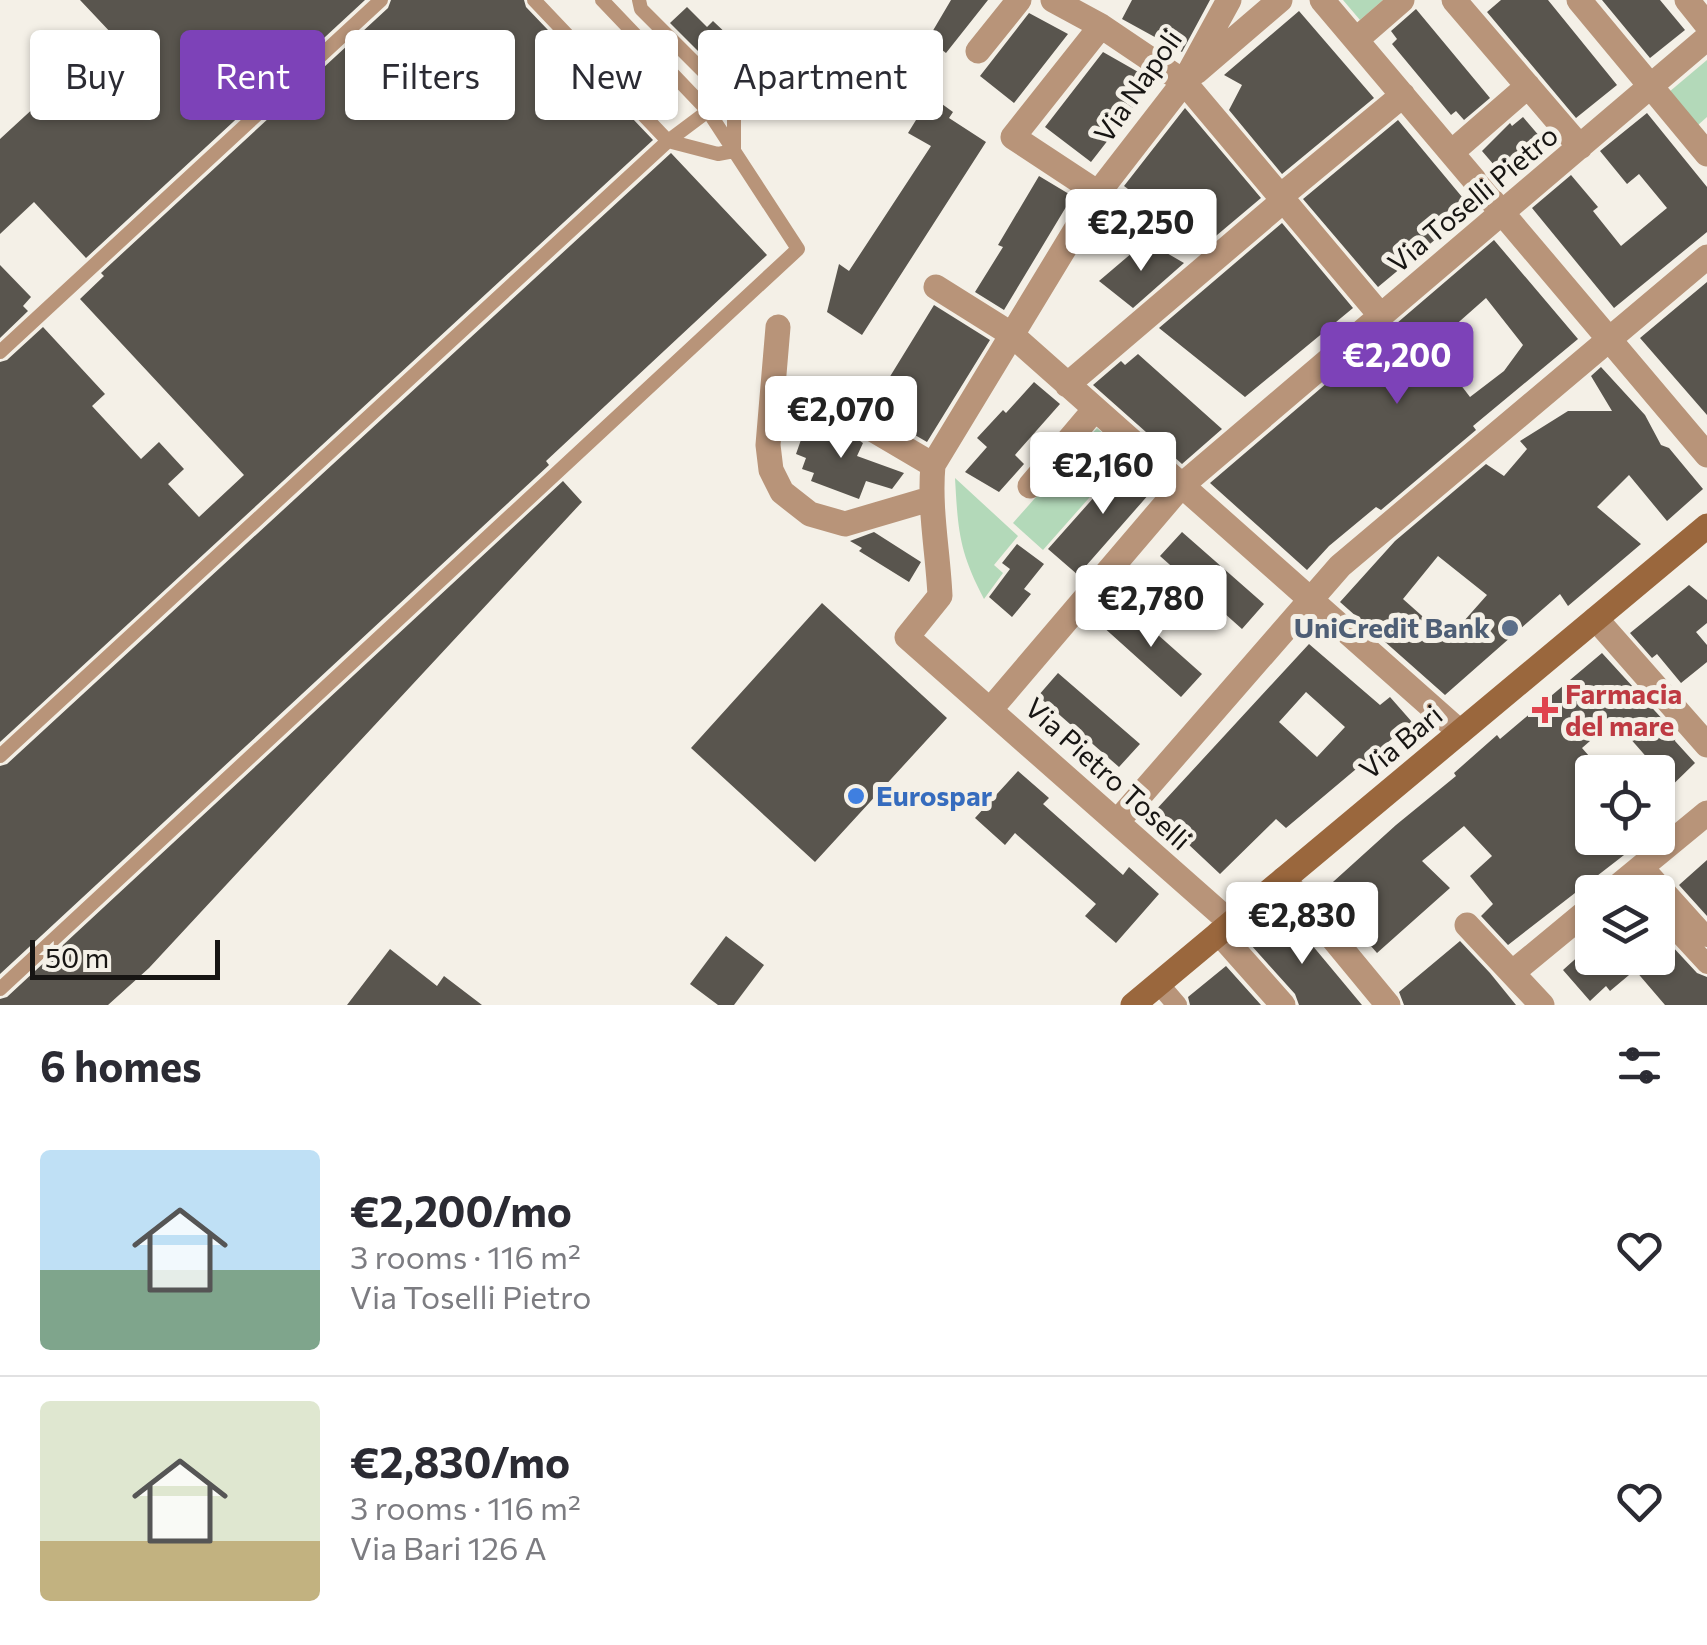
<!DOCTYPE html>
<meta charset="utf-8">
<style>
:root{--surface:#fff;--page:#f2f2f3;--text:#2b2b33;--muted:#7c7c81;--line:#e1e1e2;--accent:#7d42b8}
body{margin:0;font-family:Commissioner,sans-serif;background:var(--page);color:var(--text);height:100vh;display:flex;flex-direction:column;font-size:38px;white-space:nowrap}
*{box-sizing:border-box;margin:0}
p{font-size:32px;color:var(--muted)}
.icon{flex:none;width:55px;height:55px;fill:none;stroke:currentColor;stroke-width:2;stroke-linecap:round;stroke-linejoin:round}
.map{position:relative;height:1005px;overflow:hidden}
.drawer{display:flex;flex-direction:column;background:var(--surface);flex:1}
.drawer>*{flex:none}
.hud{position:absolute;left:30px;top:30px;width:1000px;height:90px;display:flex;gap:20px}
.tools{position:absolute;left:1575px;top:755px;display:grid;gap:20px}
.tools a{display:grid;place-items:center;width:100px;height:100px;border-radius:10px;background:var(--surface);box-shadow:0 2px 8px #0004;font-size:50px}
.scale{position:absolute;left:30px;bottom:25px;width:190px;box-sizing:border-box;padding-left:10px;border:5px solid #171513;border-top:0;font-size:28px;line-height:35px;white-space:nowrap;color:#171513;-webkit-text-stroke:8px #f4f0e7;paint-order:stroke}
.price{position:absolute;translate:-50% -85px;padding:0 22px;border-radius:10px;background:#fff;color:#222;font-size:32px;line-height:65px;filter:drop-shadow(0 2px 5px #0008)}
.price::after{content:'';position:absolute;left:50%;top:60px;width:30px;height:22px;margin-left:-15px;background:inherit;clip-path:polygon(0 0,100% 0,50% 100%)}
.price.active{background:var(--accent);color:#fff}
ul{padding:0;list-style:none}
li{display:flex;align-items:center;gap:30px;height:250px;padding:0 40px}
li+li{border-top:2px solid var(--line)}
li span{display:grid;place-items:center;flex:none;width:280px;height:200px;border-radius:10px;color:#555}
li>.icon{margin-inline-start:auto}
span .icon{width:120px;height:120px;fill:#fffc;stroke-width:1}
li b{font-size:42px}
h2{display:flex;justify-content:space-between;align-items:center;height:120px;padding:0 40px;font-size:42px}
.pill{padding:0 35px;border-radius:10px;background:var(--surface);box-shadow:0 2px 8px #0004;font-size:35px;line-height:90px}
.pill.active{background:var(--accent);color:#fff}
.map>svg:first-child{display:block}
.green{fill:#b3d9b9}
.building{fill:#59554e;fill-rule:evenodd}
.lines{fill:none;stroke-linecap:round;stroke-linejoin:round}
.service{stroke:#b89479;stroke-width:14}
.pedestrian{stroke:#b89479;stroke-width:20}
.minor{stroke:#b89479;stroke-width:25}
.secondary{stroke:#9a673d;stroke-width:25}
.service-dot{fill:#5c6f8a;stroke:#f4f0e7;stroke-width:4}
.health-dot{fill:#e0444e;stroke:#f4f0e7;stroke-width:4}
.shop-dot{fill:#3f7fe0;stroke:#f4f0e7;stroke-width:4}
.labels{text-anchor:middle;stroke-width:10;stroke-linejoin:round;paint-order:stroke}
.street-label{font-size:28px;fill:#171513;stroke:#f4f0e7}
.service-label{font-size:28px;font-weight:bold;fill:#4e5e75;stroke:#f4f0e7;text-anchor:end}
.health-label{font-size:28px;font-weight:bold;fill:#be3a42;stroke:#f4f0e7;text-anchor:start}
.shop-label{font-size:28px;font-weight:bold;fill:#366cbe;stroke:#f4f0e7;text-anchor:start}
</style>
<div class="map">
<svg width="1707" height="1005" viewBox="0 0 1707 1005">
<rect width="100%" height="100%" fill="#f4f0e7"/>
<path class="green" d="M1343 0H1383L1360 20Z
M1707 60V117L1698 125 1669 92Z
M1097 428 1127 455 1043 550 1013 523Z
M955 478 1018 536 994 565 1003 573 984 599C959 551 958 531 955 478Z"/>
<path class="building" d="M80 0H365L86 258 34 202 0 234V139L113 35Z
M391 0H524L526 7 653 140 0 742V362L7 360 43 327 105 394 92 406 141 459 159 442 184 469 168 484 199 517 244 475 80 299 104 276 101 273 388 8Z
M951 0H988L946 53 928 39Z
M1132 0H1210L1182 52 1122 19Z
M1501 0H1548L1617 85 1576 118 1487 12Z
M1602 0H1660L1685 30 1650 58Z
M687 7 707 27 713 21 731 38 709 62 670 23Z
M1416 9 1490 98 1464 120 1456 111 1451 115 1392 44 1397 39 1391 31Z
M1299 11 1374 98 1282 174 1229 110 1242 85 1224 75Z
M1029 13 1068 34 1014 103 980 76Z
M1103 52 1154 81 1091 162 1045 127Z
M924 91 953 112 949 118 986 142 862 335 827 312 839 264 849 271 931 146 908 133 916 120 912 117Z
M1185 108 1261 198 1204 246 1124 186Z
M1647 113 1707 187V232L1614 308 1532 208 1571 175 1598 207 1593 211 1621 246 1667 208 1639 174 1627 184 1600 151Z
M1523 117 1547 145 1506 179 1482 151 1510 123 1512 126Z
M1398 120 1472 209 1378 287 1303 199Z
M671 153 767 255 546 461 549 465 0 974V766L7 764Z
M1039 176 1069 194V202L1004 310 975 292 1003 247 998 245Z
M1282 223 1353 308 1245 397 1159 328Z
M1494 240 1578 339 1473 426 1476 430 1381 510 1376 507 1329 546 1307 570 1210 483ZM1486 298 1523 345 1504 371 1470 397 1444 363 1456 352 1443 336Z
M1146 241 1184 263 1133 308 1099 281Z
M0 265 31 297 23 306 28 311 0 338Z
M1707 282V415L1640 338Z
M934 305 990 340 927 442 870 409Z
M1138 354 1222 429 1182 464 1093 385 1121 361 1125 365Z
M1601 367 1645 415 1661 445 1669 448 1703 489 1667 521 1629 475 1597 507 1641 544 1568 606 1560 594 1445 695 1340 602 1395 541 1486 464 1504 476 1527 449 1520 441 1568 411H1612L1591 376ZM1438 556 1487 595 1448 639 1403 599Z
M1034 382 1060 404 1015 455 1024 464 999 492 965 472 987 447 977 438 1003 410 1006 413Z
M809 417 844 430 863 443 857 456 904 473 892 489 866 481 859 499 811 481 814 473 802 469 806 458 796 454Z
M1128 459 1157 485 1078 575 1048 549Z
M563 481 582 502 149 968 108 1005H0V999L7 997Z
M874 532 921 562 909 582 859 551 862 548 850 541Z
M1182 532 1264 604 1242 629 1160 556Z
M1017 544 1044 564 1024 589 1031 594 1012 617 989 597 1010 569 1002 563Z
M1689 585 1707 600V623L1696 632 1707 645V662L1681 683 1657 654 1652 658 1630 633Z
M1121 602 1202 674 1181 697 1101 625Z
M822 603 947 718 815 862 691 748Z
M1309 644 1380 705 1390 697 1412 722 1286 828 1276 819 1220 874 1154 812ZM1306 692 1345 727 1317 757 1279 722Z
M1602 653 1676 734 1675 741 1695 763 1658 799 1657 769 1614 720 1582 748 1597 765 1592 769V838H1646L1508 945 1481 916 1493 904 1470 876 1492 856 1464 826 1422 861 1450 888 1377 953 1323 891 1396 825 1456 776 1454 773 1497 735 1500 739Z
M1058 673 1140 744 1119 767 1038 696Z
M1018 771 1049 798 1043 804 1123 875 1129 867 1159 894 1116 943 1085 916 1096 904 1015 833 1005 845 975 818Z
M1707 860V916L1679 885Z
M1287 915 1362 1005H1299L1295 994 1251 945Z
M1658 931 1697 973 1707 977V1005H1665L1635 970 1610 991 1606 986 1590 1001 1563 970 1592 944V958H1658Z
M726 936 764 965 734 1005H718L690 984Z
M1460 941 1490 973 1516 1005H1404L1399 992Z
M390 949 437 986 444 976 482 1005H347Z
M1226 966 1261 1005H1190L1188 997Z"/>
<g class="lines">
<path class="service" d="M534 0 668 141 718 154 734 151V106L712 80 641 9 639 0
M602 0 708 111
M0 352 381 0
M0 756 668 141 708 111 798 249 0 989"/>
<path class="pedestrian" d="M1643 866 1707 937
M1658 911 1707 964
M1159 984 1177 1005"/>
<path class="minor" d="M1053 0 1101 26 1184 82 1381 316
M1229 0 1184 82 1098 193 933 465C929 509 938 552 940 596L907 637 1231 923
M1322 0 1707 455
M1454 0 1580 147
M1579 0 1707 154
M1687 0 1707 25
M1356 40 1402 0
M978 51 1019 0
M1196 72 1280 0
M1452 152 1528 86
M1098 193 1013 137 1101 26
M1281 196 1403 95
M936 287 1011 334 1460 732
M778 327 768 445 771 470 782 492 810 514 845 524 930 499
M1067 385 1284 200
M855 419 933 465
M1030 486 1095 409
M1596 619 1707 745
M990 710 1181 486 1707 38
M1117 822 1340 566 1707 257
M1284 879 1388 1005
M1611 892 1707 813
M1467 925 1542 1005
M1219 933 1283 1005
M1512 973 1592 907"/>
<path class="secondary" d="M1133 1005 1707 526"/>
</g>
<circle class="service-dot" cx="1510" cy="628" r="10"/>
<path class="health-dot" d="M1540 695h10v10h10v10h-10v10h-10v-10h-10v-10h10z"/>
<circle class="shop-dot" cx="856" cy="796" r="10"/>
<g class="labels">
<g class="street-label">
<text transform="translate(1138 86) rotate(-55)" y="10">Via Napoli</text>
<text transform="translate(1473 199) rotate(-40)" y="10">Via Toselli Pietro</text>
<text transform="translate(1401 742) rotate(-40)" y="10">Via Bari</text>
<text transform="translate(1108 774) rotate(42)" y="10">Via Pietro Toselli</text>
</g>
<g class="service-label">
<text x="1490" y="638">UniCredit Bank</text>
</g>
<g class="health-label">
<text x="1565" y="704">Farmacia<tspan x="1565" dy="32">del mare</tspan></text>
</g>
<g class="shop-label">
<text x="876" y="806">Eurospar</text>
</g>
</g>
</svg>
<div class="tools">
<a><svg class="icon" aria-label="locate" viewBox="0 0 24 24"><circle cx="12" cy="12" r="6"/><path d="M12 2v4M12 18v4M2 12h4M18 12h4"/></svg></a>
<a><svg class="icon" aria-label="layers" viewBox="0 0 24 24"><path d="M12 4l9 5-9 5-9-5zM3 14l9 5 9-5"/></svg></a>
</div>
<div class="scale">50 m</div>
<b class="price" style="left:1141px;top:274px">€2,250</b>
<b class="price active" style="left:1397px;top:407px">€2,200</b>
<b class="price" style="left:841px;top:461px">€2,070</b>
<b class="price" style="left:1103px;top:517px">€2,160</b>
<b class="price" style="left:1151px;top:650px">€2,780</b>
<b class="price" style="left:1302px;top:967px">€2,830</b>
<div class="hud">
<a class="pill">Buy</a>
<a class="pill active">Rent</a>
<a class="pill">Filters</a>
<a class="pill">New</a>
<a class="pill">Apartment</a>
</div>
</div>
<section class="drawer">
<h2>6 homes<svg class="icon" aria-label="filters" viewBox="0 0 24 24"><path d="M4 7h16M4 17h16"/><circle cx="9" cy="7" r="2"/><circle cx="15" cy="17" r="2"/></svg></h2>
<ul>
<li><span style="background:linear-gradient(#bfe0f5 60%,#7fa58c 0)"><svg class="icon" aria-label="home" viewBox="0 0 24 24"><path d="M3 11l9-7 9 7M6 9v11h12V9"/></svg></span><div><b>€2,200/mo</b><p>3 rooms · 116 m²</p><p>Via Toselli Pietro</p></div><svg class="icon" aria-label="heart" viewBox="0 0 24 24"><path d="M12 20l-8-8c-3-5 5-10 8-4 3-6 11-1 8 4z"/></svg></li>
<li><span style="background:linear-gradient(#dfe7d0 70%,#c2b280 0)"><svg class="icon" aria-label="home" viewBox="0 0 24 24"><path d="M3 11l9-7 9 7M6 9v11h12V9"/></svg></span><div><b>€2,830/mo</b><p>3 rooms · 116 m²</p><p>Via Bari 126 A</p></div><svg class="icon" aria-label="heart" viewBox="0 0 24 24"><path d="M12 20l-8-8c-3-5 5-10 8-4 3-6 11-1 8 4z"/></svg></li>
</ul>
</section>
